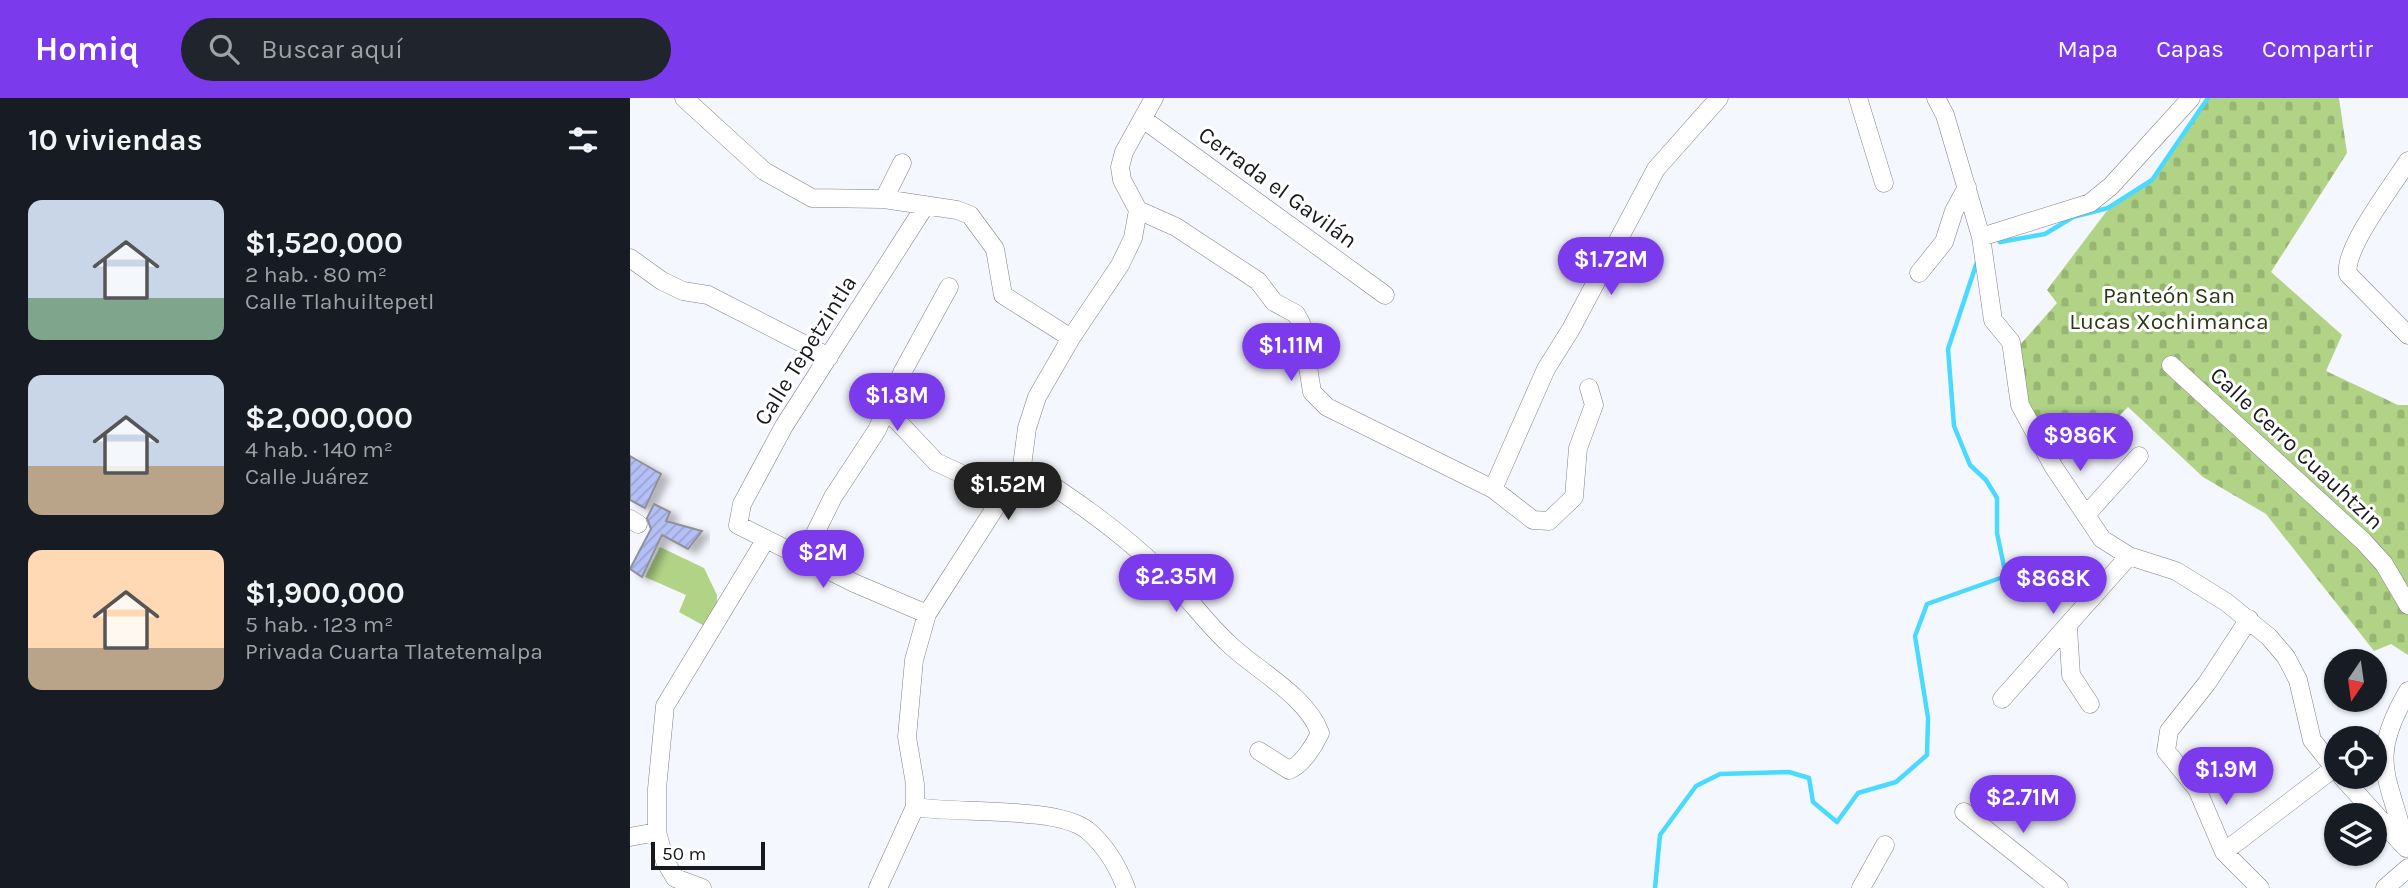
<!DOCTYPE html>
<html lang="es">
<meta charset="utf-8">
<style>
:root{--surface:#171b24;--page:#20242c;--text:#f1f3f6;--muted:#9ea1a6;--accent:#7c3aed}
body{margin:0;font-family:Karla,sans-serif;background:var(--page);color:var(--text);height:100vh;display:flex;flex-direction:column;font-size:26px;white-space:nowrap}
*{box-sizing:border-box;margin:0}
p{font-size:23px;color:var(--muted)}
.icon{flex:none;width:38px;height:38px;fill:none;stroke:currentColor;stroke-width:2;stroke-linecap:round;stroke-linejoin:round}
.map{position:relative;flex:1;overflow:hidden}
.details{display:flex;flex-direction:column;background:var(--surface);width:630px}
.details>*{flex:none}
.needle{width:46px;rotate:193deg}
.tools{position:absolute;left:1694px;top:551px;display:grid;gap:14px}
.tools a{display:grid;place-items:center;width:63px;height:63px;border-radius:50%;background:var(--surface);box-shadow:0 2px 5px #0004;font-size:35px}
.scale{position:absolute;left:21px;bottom:18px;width:114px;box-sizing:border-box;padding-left:7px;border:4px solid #18191c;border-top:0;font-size:19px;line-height:24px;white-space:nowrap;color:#18191c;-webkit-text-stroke:5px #fff;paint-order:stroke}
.price{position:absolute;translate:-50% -60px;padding:0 16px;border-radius:24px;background:var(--accent);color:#fff;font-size:23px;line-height:46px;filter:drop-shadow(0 2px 4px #0008)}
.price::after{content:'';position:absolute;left:50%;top:42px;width:21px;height:16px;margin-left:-10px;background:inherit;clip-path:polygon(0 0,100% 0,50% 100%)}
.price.selected{background:#222;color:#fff}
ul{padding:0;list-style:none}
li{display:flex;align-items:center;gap:21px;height:175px;padding:0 28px}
li span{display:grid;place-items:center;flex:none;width:196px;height:140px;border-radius:14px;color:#555}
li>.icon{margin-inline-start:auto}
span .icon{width:84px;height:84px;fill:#fffc;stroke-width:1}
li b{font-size:30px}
h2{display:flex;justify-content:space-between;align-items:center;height:84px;padding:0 28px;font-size:30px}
header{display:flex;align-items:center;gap:42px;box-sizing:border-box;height:98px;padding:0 35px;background:var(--accent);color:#fff}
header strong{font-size:33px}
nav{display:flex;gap:38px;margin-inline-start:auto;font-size:24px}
.search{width:490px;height:63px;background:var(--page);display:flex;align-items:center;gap:18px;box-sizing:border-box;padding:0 24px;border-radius:38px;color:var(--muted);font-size:26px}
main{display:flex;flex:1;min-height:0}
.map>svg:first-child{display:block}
.grass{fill:#b0d386}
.cemetery{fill:url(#cemetery-stones)}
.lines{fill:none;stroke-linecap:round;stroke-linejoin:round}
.stream{stroke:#4adaff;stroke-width:4.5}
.building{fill:url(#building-hatch);stroke:#8f9198;stroke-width:2;filter:url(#shadow)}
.minor-casing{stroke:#808288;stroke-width:19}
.minor{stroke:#fff;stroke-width:18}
.labels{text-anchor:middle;stroke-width:6;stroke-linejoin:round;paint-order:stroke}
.street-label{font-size:23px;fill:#18191c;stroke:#fff}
.park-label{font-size:23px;fill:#283812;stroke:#fff}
</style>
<header>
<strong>Homiq</strong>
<div class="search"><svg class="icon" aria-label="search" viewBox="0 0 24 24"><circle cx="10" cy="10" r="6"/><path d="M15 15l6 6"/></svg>Buscar aquí</div>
<nav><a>Mapa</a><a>Capas</a><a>Compartir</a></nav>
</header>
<main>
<section class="details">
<h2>10 viviendas<svg class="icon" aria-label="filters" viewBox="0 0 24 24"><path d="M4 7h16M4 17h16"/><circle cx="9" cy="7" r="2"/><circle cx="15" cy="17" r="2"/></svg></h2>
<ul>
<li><span style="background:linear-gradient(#c9d6e8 70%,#7fa58c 0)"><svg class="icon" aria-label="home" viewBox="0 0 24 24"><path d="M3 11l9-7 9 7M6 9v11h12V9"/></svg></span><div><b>$1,520,000</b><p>2 hab. · 80 m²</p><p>Calle Tlahuiltepetl</p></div></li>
<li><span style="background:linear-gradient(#c9d6e8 65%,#b9a48a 0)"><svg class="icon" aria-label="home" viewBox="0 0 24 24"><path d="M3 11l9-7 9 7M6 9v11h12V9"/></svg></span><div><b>$2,000,000</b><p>4 hab. · 140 m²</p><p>Calle Juárez</p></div></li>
<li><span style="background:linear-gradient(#ffd9b3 70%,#b9a48a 0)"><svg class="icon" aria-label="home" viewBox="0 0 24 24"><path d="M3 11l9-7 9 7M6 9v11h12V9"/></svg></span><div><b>$1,900,000</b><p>5 hab. · 123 m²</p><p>Privada Cuarta Tlatetemalpa</p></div></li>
</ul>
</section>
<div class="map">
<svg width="1778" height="790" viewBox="0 0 1778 790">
<defs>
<pattern id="cemetery-stones" width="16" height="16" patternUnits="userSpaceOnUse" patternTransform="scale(1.75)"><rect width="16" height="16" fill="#b0d386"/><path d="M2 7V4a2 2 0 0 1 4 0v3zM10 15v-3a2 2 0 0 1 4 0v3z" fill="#97b573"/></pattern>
<pattern id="building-hatch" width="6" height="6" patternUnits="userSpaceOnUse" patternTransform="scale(1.75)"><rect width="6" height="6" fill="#b3bff5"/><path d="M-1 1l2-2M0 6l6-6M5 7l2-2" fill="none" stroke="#99a4d1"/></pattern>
<filter id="shadow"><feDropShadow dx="8" dy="4.5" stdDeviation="3.5" flood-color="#0004"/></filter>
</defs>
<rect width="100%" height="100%" fill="#f5f7fe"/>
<path class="grass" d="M30 449 74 470 87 497V517L78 530 49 514 56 497 15 479Z"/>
<path class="cemetery" d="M1578 0H1709L1717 55 1641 174 1712 237 1696 273 1768 307H1778V557L1761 546 1744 553 1636 416 1573 379 1498 309 1458 349 1429 363 1396 305 1388 249 1427 205 1417 192 1476 114 1522 82Z"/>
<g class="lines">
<path class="stream" d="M1370 144 1415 136 1443 119 1478 110 1522 82 1578 0
M1025 790 1030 737 1066 688 1090 676 1159 674 1179 680 1183 704 1207 724 1228 695 1266 684 1297 657 1298 620 1285 538 1297 506 1376 478 1367 435V400L1356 382 1340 367 1324 328 1318 251 1347 164"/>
</g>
<path class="building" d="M0 358 31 376 15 410 0 402Z
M24 406 40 414 36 423 72 433 58 451 32 437 12 479 0 471 21 431 17 420Z"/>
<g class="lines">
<defs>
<path id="minor" d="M54 0 134 73 182 100 254 101 327 112 340 117 365 151 373 197 441 240
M1228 0 1254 85
M1306 0 1315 17 1351 139 1363 222 1381 244 1390 307 1423 368 1472 441 1499 458 1546 473 1596 504 1639 539 1656 559 1668 582 1682 642 1706 672
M513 21 755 197
M1778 63C1763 87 1713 151 1718 176L1778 237
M254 101 272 65
M295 108 154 328 112 406 108 427 224 485 297 516
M508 112 546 129 628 183 644 204 666 216 671 225 682 294 697 309 863 391 903 422 919 423 944 399 948 350 964 307 959 290
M1351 139 1460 105 1481 88 1561 0
M0 160 32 183 53 193 78 197 199 259
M1289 175 1314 144 1324 113 1337 89
M1541 267 1733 443 1754 466 1778 507
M256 311 306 364 375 396
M392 368C443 400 490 433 533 475 557 497 575 524 599 546 626 572 677 598 690 635 684 648 672 667 659 672L629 653
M863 391 916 271 941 231 1026 71 1089 0
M1456 417 1509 358
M0 421 8 426
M173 460 203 399 247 332 273 273 319 189
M1619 521 1577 585 1539 633 1536 653 1567 691 1594 754 1630 790
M1438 530 1441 577 1460 606
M1372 601 1499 458
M1712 679 1774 748
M285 709C327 716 426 708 457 732 475 747 488 769 496 790
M1334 714 1429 790
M0 739 27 734
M1776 750C1760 677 1736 665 1778 593
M1594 754 1704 670
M72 790 45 780 35 763 27 734V691L35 608 136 441
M248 790 285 709V686L277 639 284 562 297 516 392 368 397 330 407 299 441 240 490 167 503 140 508 112 492 82 490 69 494 54 524 0
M1231 790 1255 747
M1755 790 1778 770"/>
</defs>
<use href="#minor" class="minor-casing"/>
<use href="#minor" class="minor"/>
</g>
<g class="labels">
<g class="street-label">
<text transform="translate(648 89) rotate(36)" y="8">Cerrada el Gavilán</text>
<text transform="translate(175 252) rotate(-58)" y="8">Calle Tepetzintla</text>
<text transform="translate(1667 350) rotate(43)" y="8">Calle Cerro Cuauhtzin</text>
</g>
<g class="park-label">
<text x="1539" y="205">Panteón San<tspan x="1539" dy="26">Lucas Xochimanca</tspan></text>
</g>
</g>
</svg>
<div class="tools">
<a><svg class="needle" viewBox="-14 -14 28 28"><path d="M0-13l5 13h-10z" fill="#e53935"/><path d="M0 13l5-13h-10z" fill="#9ea1a6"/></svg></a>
<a><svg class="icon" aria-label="locate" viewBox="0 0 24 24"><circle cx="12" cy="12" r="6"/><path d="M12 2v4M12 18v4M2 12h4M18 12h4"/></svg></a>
<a><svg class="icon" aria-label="layers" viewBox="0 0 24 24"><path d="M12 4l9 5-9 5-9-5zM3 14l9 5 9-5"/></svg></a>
</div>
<div class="scale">50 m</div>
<b class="price" style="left:981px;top:199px">$1.72M</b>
<b class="price" style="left:661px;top:285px">$1.11M</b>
<b class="price" style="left:267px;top:335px">$1.8M</b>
<b class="price" style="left:1450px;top:375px">$986K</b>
<b class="price selected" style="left:378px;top:424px">$1.52M</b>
<b class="price" style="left:193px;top:492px">$2M</b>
<b class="price" style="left:546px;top:516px">$2.35M</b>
<b class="price" style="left:1423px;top:518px">$868K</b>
<b class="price" style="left:1596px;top:709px">$1.9M</b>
<b class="price" style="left:1393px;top:737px">$2.71M</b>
</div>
</main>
